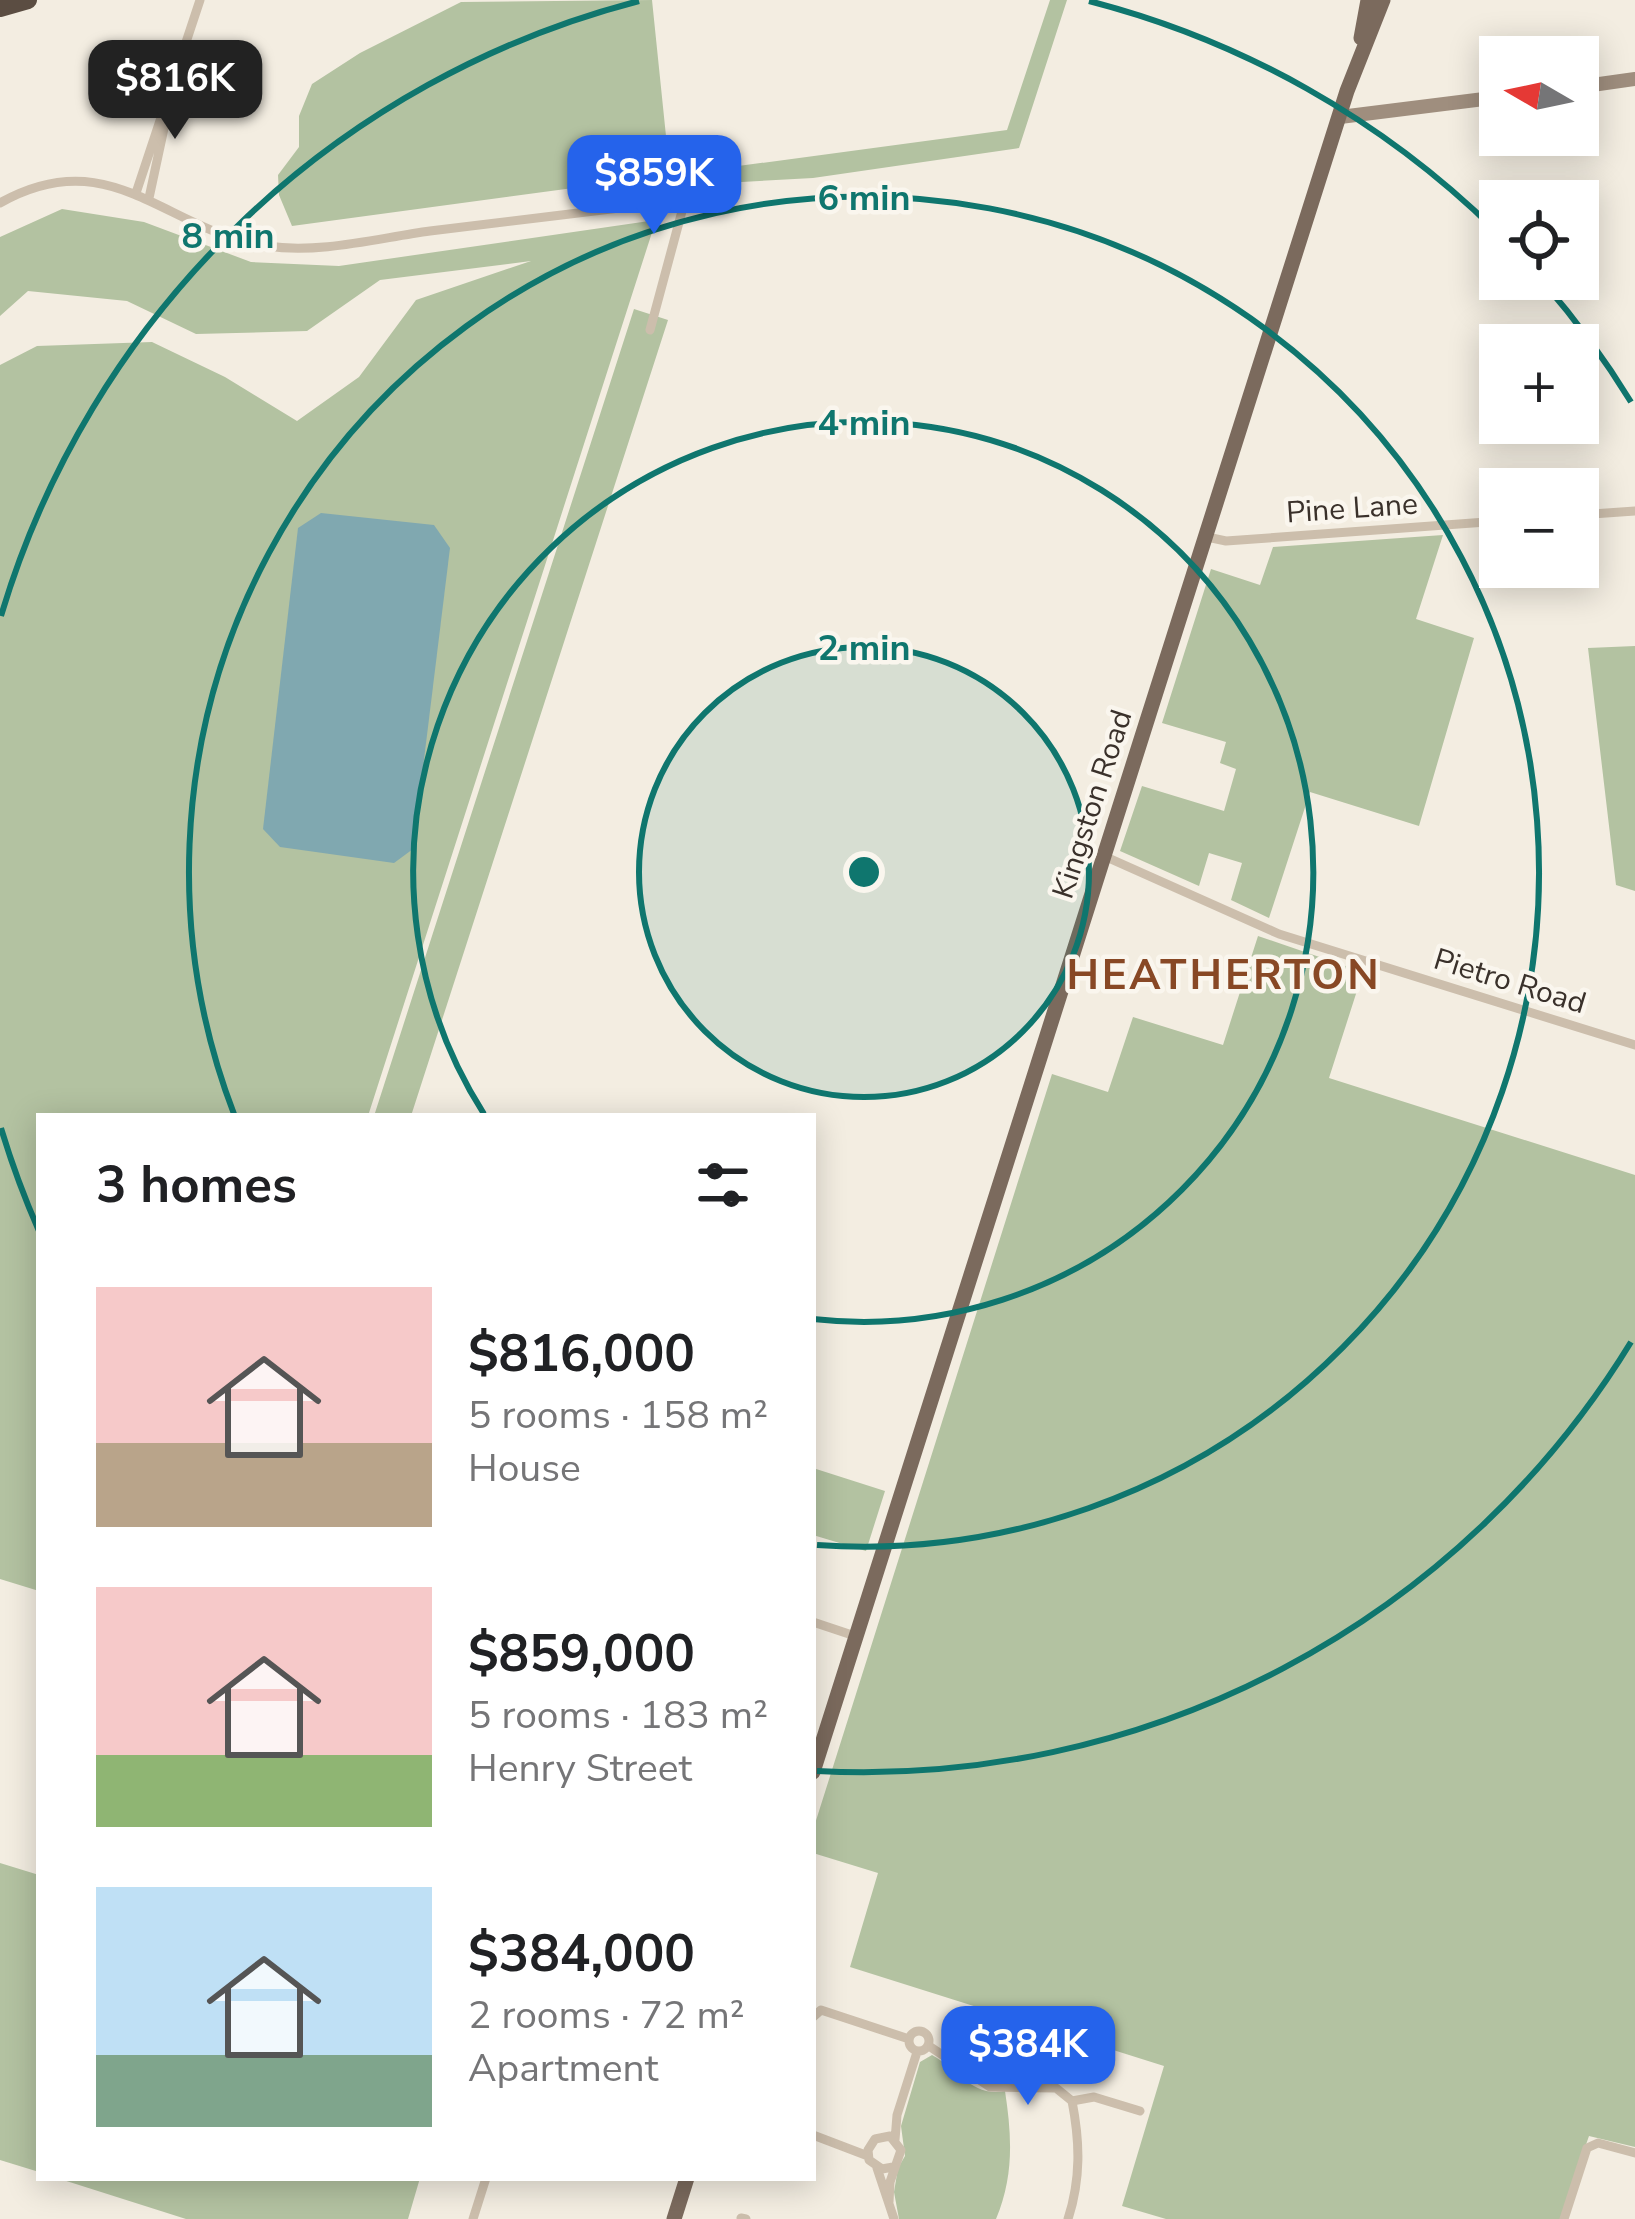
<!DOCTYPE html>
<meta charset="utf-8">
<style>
:root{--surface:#fff;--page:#f2f2f2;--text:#202124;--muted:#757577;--accent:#2563eb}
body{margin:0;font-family:"Nunito Sans",sans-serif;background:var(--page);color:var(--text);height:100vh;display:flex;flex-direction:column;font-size:45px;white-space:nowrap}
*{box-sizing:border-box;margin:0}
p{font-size:39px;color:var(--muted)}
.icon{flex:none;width:66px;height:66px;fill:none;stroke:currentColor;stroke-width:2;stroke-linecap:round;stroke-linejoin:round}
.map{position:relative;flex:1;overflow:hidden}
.side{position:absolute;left:36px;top:1113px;width:780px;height:1068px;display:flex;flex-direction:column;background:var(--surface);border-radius:0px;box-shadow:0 6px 30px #0003}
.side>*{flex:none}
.needle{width:78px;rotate:279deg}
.buttons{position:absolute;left:1479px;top:36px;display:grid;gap:24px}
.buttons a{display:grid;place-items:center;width:120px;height:120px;border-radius:0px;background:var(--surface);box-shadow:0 6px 30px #0003;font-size:60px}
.price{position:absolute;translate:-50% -102px;padding:0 27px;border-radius:24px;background:var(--accent);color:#fff;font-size:39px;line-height:78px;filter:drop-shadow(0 3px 6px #0008)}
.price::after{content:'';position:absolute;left:50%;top:72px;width:36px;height:27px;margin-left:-18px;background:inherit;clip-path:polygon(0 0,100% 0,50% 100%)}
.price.active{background:#222;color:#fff}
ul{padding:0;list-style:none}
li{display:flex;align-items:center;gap:36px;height:300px;padding:0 60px}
li span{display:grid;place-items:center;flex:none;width:336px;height:240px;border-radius:0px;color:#555}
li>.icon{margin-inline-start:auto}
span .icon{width:144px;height:144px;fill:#fffc;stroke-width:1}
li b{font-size:51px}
h2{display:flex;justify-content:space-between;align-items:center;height:144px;padding:0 60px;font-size:51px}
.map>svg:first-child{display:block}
.green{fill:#b3c2a1}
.water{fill:#80a8b0}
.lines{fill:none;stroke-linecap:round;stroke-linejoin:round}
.street{stroke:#ccbeac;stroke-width:9}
.secondary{stroke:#9f8e7e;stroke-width:14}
.primary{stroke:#7b6a5d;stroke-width:15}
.highway{stroke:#5b4d42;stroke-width:18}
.ring{fill:none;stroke:#0f766e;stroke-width:6}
.labels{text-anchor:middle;stroke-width:9;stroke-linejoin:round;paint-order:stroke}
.street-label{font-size:30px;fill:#3a312b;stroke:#faf6ee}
.district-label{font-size:42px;font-weight:bold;letter-spacing:3px;fill:#884825;stroke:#faf6ee}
.centre{fill:#0f766e;stroke:#faf6ee;stroke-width:6}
.ring-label{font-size:36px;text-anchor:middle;font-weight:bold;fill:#0f766e;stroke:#faf6ee;stroke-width:9;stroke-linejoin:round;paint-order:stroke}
</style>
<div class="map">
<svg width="1635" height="2219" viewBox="0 0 1635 2219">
<rect width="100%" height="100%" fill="#f3ede1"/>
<path class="green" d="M652 0 670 175 292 226 279 195 278 175 299 147V116L312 84 360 53 461 2Z
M1050 0H1067L1019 148 813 178 706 184 694 172 1007 130Z
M62 209 144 222 251 262 339 266 656 220 368 1116H39V1591L0 1579V365L37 346 152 342 225 377 297 421 359 377 416 300 531 261 380 280 307 331 196 334 127 301 28 291 0 316V237Z
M634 309 668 320 411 1116H374Z
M1443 535 1416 619 1474 638 1419 826 1310 792 1269 918 1231 900 1242 863 1209 853 1199 886 1120 851 1142 786 1224 811 1236 769 1220 763 1226 742 1162 723 1211 569 1260 585 1273 547Z
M1635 646V891L1616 885 1588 648Z
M1258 936 1363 972 1329 1078 1635 1175V2147L1589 2136 1560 2219H1166L1122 2206 1164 2066 850 1967 878 1873 813 1853V1830L1052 1074 1108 1092 1133 1017 1223 1045Z
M813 1468 885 1491 866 1551 813 1535Z
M0 1863 39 1875V2172L0 2160Z
M932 2055C958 2069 973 2098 1005 2091 1012 2137 1014 2176 996 2219H899L894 2192 898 2168 905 2156 901 2126 920 2062Z
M57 2178H420L408 2219H186Z"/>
<path class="water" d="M321 513 434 525 450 548 413 849 394 863 280 847 263 829 298 528Z"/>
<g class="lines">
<path class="street" d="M136 193 200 0
M149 198 169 105
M0 203C112 140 166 232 267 246 320 254 378 238 430 231 515 220 600 211 685 200L650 330
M1578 515 1635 511
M1207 537 1226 541 1500 521
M1104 856 1279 934 1635 1045
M813 1622 855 1636
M813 2017 821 2010 909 2039
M909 2041a10 10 0 1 1 20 0a10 10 0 1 1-20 0Z
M929 2046 990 2087 1056 2088 1072 2101C1080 2142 1081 2179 1068 2219
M1072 2101 1094 2097 1140 2111
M813 2135 868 2156
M895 2140 897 2115 917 2052
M877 2168 894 2219
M889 2202 890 2182 901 2150 890 2136 875 2139 868 2150 869 2160 882 2169 893 2167
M741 2218 746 2219
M473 2219 486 2178
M1564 2219 1587 2148 1598 2143 1635 2153"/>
<path class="secondary" d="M1578 87 1635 79
M1340 117 1500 97"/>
<path class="primary" d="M1361 38 1368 0
M813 1772 1347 91 1383 0
M674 2219 687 2178"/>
<path class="highway" d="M0 8 28 0"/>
</g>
<circle cx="864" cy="872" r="225" fill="#0f766e" fill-opacity=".12"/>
<g class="ring">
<circle cx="864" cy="872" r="225"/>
<path d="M484 1114A450 450 0 1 1 813 1319"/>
<path d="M234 1114A675 675 0 1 1 817 1545"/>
<path d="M1631 1342A900 900 0 0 1 817 1771M39 1231A900 900 0 0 1 1 1128M1 616A900 900 0 0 1 639 1M1089 1A900 900 0 0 1 1495 230M1543 282A900 900 0 0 1 1631 402"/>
</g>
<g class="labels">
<g class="street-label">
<text transform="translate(1352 508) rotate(-4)" y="10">Pine Lane</text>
<text transform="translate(1092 804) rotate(-72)" y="10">Kingston Road</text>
<text transform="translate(1510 981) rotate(17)" y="10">Pietro Road</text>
</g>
<g class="district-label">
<text x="1224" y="989">HEATHERTON</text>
</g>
</g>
<circle cx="864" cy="872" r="18" class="centre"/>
<g class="ring-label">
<text x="864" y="210">6 min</text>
<text x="228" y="248">8 min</text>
<text x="864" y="435">4 min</text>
<text x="864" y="660">2 min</text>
</g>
</svg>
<div class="buttons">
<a><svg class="needle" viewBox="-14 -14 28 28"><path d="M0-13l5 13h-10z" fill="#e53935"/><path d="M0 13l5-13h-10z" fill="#757577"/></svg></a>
<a><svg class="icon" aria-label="locate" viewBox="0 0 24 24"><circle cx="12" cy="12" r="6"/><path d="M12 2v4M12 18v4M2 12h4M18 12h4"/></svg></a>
<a>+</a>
<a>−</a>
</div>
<b class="price active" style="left:175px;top:142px">$816K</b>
<b class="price" style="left:654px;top:237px">$859K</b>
<b class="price" style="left:1028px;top:2108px">$384K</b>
<section class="side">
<h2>3 homes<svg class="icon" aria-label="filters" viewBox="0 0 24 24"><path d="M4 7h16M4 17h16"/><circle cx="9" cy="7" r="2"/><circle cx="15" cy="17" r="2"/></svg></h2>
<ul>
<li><span style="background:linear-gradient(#f6c9c9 65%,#b9a48a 0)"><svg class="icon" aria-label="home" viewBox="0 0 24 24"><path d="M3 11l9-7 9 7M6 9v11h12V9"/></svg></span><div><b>$816,000</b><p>5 rooms · 158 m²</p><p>House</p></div></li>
<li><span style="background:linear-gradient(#f6c9c9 70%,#8fb573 0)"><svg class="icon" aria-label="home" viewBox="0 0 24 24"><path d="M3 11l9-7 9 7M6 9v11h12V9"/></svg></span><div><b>$859,000</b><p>5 rooms · 183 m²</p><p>Henry Street</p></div></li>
<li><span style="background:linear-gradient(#bfe0f5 70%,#7fa58c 0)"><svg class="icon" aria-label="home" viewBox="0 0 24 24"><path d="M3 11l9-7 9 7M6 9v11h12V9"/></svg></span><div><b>$384,000</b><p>2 rooms · 72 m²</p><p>Apartment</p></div></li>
</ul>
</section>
</div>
